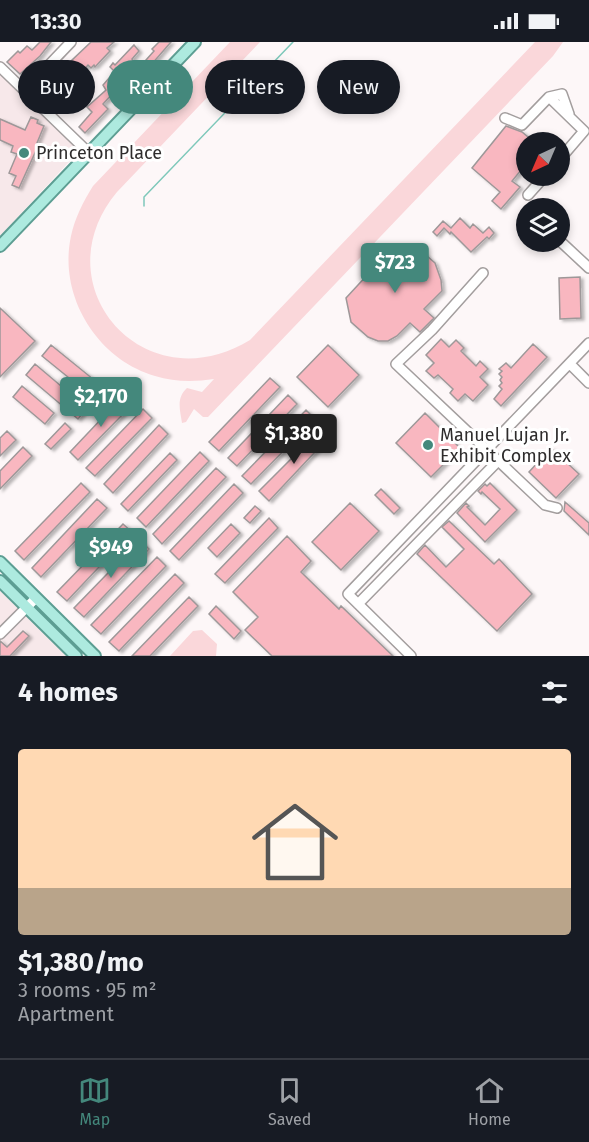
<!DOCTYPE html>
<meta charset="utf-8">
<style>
:root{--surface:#171b24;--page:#242831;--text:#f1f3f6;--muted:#9ea1a6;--line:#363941;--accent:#44887c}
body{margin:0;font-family:"Fira Sans",sans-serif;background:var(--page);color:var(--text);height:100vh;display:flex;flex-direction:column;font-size:22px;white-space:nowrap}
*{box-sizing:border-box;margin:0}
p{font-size:20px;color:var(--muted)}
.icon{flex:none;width:33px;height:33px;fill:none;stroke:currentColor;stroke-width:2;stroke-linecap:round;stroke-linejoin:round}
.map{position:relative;height:614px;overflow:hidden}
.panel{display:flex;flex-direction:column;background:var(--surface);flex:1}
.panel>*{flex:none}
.guide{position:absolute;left:18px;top:18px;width:554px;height:54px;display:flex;gap:12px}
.needle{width:39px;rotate:224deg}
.buttons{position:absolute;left:516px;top:90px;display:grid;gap:12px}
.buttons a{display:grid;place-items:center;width:54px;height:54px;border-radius:50%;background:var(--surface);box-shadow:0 3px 9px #0003;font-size:30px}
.price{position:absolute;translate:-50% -51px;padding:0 14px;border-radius:6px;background:var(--accent);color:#fff;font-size:20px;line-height:39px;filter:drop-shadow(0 2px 3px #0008)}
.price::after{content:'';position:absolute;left:50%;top:36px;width:18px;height:14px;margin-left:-9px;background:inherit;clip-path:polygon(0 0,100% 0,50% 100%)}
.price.current{background:#222;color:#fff}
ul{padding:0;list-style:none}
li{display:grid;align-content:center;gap:12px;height:318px;padding:0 18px}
li span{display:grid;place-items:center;height:186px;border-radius:6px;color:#555}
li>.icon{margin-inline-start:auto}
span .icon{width:108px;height:108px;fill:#fffc;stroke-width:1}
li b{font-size:26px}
h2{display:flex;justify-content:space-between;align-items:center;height:72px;padding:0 18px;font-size:26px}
.chip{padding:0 21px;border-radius:27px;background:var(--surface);box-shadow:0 3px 9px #0003;font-size:21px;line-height:54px}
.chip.current{background:var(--accent);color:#fff}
.status{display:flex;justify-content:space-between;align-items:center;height:42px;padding:0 30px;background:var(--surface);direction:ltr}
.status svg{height:16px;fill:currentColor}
.tabs{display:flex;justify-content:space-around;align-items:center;height:84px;border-top:2px solid var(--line);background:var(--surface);font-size:16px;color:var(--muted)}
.tabs a{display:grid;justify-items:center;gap:3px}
.tabs .current{color:var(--accent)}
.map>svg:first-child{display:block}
.built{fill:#f7e8ea}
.green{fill:#fad7da}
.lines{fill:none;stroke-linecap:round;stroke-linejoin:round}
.stream{stroke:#7ec8ba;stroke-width:1.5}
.building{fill:#f9b7c0;stroke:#9e9899;stroke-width:1.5;filter:url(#shadow)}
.minor-casing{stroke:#a39e9e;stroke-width:12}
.major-casing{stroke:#5d9e93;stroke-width:14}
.minor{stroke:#fff;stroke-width:9}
.major{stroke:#adeadf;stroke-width:10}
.poi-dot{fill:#44887c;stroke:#fff;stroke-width:2}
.labels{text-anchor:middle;stroke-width:6;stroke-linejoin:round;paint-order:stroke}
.poi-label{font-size:18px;fill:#2e2c2c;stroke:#fff;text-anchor:start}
</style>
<div class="status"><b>13:30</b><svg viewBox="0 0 49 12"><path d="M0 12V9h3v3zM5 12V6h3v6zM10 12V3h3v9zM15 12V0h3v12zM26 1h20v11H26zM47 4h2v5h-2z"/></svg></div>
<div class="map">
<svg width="589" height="614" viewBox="0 0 589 614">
<defs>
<filter id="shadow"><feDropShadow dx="3" dy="2" stdDeviation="1.5" flood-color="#0004"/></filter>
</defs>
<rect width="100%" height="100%" fill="#fdf7f8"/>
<path class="built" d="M0 31 80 108 0 194Z
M0 545 19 565 0 586Z
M26 573H29L70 614H8L0 606V599Z"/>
<path class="green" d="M230 0H260L117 150C40 242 143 363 250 298L535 0H563L553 14 208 375H203L194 367 186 380 182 381C180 368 176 356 187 346L202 350 214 337C194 340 174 340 155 334 97 317 58 254 71 194 75 176 83 160 93 144Z
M202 588 217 602 216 614H170L193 589Z"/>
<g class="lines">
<path class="stream" d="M144 164V155L293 0"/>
</g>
<path class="building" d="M40 0H51L40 14 20 32 7 20 18 9 20 11 27 4 32 8Z
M91 0H114L107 6 110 9 95 25 94 23 91 26 88 23 79 33 69 23 70 20Z
M159 0H171L151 23 146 18 154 9 152 7Z
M134 3 139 9 132 17 134 20 130 24 127 21 121 27 120 26 116 30 114 29 110 25 113 21 115 23Z
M57 33 65 41 52 54 60 62 56 66 43 54 45 53 43 51Z
M78 34 87 43 80 51 70 42Z
M109 36 118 45 122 41 127 47 120 54 115 49 103 62 108 67 85 91 79 85 92 70 87 65 106 48 103 43Z
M31 75 38 78 37 81 44 84 37 101 39 102 19 146 12 143 16 134 9 131 17 112 11 110 13 104 0 98V77L25 88Z
M506 84 522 90 534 100H526V122L512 139 520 145 501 167 492 159 500 150 472 126Z
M460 176 470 186 473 182 483 191 489 185 494 191 489 197 487 195 471 210 451 190 450 192 444 186 437 194 433 190 443 179 451 186Z
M402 203 420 208 435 221 441 238 442 249 424 267 434 276 420 290 410 281 397 294 388 299H378L368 295 351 280 346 256 394 204Z
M580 235 581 276 560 277 559 236Z
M0 266 35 299 0 335Z
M441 297 449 305 456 298 464 306 461 309 476 324 480 319 488 327 480 335 488 343 473 359 465 352 458 359 450 351 453 347 438 333 434 336 426 329 434 321 426 313Z
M533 302 547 315 501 364 494 357 502 347 499 344 502 341 500 338 502 335 499 332 502 329 499 327 506 321 511 326Z
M51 303 104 346 95 357 42 314Z
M328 303 359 333 328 365 297 335Z
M35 322 87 366 78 377 26 333Z
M270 336 280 345 219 409 209 400Z
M22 344 54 371 45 382 13 355Z
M288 353 297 362 237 424 228 416Z
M122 355 131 364 78 418 70 410Z
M143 367 152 376 95 434 86 426Z
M306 368 315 377 251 442 242 434Z
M425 371 460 406 431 435 396 401Z
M65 381 71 387 51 407 45 402Z
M159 383 168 392 113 451 104 442Z
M323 385 331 393 269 459 259 449Z
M7 389 16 398 0 414V396Z
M23 405 32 414 0 447V429Z
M551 406 579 432 556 456 529 430Z
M200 410 209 419 146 485 137 476Z
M170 411 177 418 128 469 121 462Z
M216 426 226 435 162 502 153 492Z
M81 441 90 450 24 518 15 509Z
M490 441 517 468 485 500 457 471 466 461 469 464 467 465 485 483 500 467 482 450 481 452 478 449 485 442 487 444Z
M234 442 243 451 179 518 170 509Z
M381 447 400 466 394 472 375 453Z
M97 457 107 466 41 535 32 526Z
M565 460 589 481V493L564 469Z
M350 461 379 489 341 528 312 500Z
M255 464 261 469 250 481 244 476Z
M269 476 278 486 225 541 215 532Z
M449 479 494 522 499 517 532 552 497 589 417 512 425 503 446 525 464 507 442 485Z
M123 482 132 490 67 559 57 550Z
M231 482 240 491 217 515 208 506Z
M287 494 311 519 301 530 339 567 341 564 393 614H272L245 588 258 575 233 550Z
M140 498 149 507 84 575 74 566Z
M157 515 166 524 101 592 91 583Z
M175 532 184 541 119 609 109 600Z
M189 555 198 564 150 614H132Z
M216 564 241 589 234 597 209 572Z
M23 589 29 594 10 614H0V599L7 605Z"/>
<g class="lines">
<defs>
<path id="minor" d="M0 25 89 111
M25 48 71 0
M549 55 562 52 569 72
M505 76 522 83 549 55 584 89 560 117
M528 153 545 134
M560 199 589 226
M483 231 432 288 396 322 545 463 557 466
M573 325 589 341
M358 562 495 422
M0 592 36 556
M411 614 348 552 589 301"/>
<path id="major" d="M0 204 195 0
M0 520 95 614
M0 539 76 614"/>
</defs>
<use href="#minor" class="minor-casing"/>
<use href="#major" class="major-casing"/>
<use href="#minor" class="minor"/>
<use href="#major" class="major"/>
</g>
<g class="poi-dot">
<circle cx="24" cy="111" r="6"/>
<circle cx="428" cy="403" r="6"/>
</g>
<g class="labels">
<g class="poi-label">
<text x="36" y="117">Princeton Place</text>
<text x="440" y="399">Manuel Lujan Jr.<tspan x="440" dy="21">Exhibit Complex</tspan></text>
</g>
</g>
</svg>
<div class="buttons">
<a><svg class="needle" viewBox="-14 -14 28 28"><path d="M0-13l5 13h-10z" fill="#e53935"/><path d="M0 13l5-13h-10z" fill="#9ea1a6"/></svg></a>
<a><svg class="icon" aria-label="layers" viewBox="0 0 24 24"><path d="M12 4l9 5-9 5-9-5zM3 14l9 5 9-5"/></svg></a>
</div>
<b class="price" style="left:395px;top:252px">$723</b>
<b class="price" style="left:101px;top:386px">$2,170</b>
<b class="price current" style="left:294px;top:423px">$1,380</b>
<b class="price" style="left:111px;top:537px">$949</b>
<div class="guide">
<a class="chip">Buy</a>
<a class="chip current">Rent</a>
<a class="chip">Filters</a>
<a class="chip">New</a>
</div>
</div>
<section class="panel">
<h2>4 homes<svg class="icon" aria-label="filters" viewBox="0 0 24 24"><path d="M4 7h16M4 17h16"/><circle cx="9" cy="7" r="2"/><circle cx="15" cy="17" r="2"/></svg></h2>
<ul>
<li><span style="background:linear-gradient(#ffd9b3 75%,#b9a48a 0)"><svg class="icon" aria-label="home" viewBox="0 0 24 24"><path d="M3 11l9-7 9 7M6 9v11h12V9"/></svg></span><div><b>$1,380/mo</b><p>3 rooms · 95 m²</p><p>Apartment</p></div></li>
</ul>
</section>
<nav class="tabs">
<a class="current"><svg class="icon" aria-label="map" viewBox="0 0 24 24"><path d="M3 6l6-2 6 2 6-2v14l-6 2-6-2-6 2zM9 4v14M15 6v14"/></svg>Map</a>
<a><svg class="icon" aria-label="saved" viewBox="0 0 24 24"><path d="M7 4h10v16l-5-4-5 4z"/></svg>Saved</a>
<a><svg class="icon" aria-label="home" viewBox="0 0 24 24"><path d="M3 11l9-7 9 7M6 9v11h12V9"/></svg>Home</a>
</nav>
